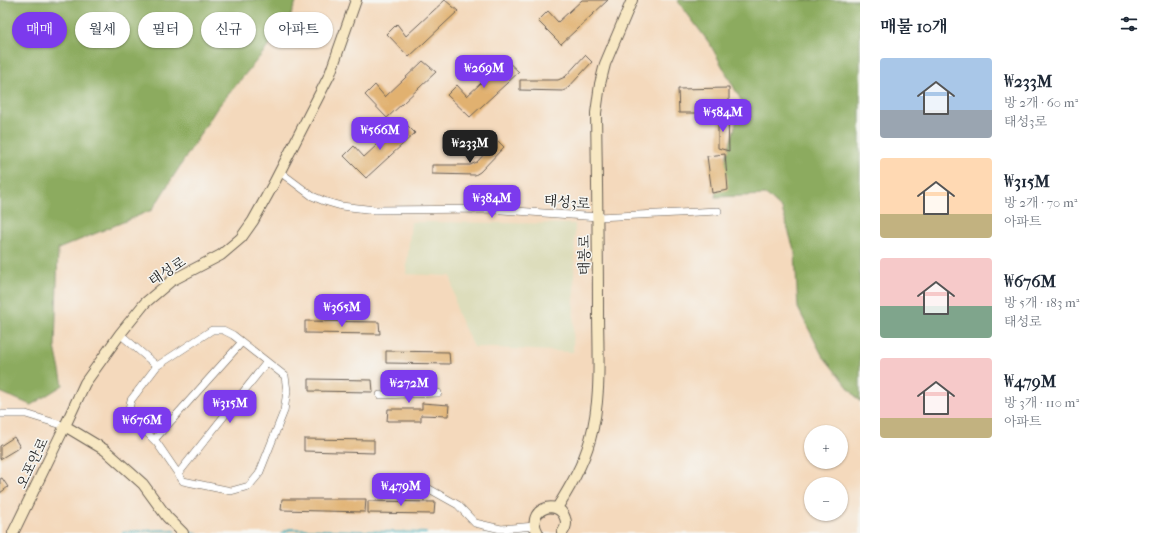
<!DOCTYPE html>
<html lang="ko">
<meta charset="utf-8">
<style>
:root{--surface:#fff;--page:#f6f6f7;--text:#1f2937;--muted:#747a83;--accent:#7c3aed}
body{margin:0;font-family:"IM FELL French Canon","Noto Serif KR",serif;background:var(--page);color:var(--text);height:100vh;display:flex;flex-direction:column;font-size:15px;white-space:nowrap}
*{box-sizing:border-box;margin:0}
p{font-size:13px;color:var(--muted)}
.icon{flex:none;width:22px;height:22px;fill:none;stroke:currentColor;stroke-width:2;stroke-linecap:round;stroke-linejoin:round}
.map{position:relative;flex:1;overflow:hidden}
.panel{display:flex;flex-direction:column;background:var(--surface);width:300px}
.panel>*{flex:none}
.top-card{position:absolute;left:12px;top:12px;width:380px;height:36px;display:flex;gap:8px}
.tools{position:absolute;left:804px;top:425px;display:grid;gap:8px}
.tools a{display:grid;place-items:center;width:44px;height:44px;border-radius:50%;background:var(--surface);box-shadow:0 1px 3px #0004;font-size:20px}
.price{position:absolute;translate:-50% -34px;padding:0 9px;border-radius:8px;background:var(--accent);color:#fff;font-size:13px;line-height:26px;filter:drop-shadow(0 1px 2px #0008)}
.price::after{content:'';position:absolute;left:50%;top:24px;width:12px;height:9px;margin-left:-6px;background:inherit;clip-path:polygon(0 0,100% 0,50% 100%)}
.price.current{background:#222;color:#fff}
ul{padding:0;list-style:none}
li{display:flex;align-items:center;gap:12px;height:100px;padding:0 20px}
li span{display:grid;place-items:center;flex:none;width:112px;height:80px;border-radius:4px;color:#555}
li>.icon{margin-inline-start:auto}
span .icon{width:48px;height:48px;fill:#fffc;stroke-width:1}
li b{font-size:17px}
h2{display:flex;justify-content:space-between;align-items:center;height:48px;padding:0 20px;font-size:17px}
.tag{padding:0 14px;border-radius:18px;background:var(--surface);box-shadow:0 1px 3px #0004;font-size:14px;line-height:36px}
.tag.current{background:var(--accent);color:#fff}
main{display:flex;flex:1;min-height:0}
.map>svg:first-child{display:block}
.built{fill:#ddddbc}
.forest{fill:#8cab5e;stroke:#54643d}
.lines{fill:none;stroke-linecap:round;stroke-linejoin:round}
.stream{stroke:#40afbb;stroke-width:2}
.building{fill:#e1b170}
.street-casing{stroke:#685e54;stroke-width:8}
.secondary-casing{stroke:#685e54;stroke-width:12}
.street{stroke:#fff;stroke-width:7}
.secondary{stroke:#f8e8c3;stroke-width:10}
.labels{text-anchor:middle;stroke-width:3;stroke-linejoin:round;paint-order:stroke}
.street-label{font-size:14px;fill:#1c1c1c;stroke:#f6f6f2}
</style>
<main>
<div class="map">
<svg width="860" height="533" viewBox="0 0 860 533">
<rect width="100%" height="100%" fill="#f6f6f2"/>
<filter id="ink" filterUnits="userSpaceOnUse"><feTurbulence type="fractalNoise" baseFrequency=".025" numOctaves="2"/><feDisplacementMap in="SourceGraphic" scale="8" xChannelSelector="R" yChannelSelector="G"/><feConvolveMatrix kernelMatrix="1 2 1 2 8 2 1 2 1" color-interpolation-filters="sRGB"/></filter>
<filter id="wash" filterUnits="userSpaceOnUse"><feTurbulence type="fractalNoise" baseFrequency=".012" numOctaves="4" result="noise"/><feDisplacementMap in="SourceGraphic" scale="16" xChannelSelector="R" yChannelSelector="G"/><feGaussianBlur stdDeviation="0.9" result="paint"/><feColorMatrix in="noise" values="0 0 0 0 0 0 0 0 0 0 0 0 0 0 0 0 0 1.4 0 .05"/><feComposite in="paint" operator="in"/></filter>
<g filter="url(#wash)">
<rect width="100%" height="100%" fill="#f4d9bc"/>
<path class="built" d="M411 222 575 224 573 352 474 347 457 313 451 276 406 274Z"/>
<path class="forest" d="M0 0H297L287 24 217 108 152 210 58 249 55 347 63 385 31 405 0 392Z
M677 0H860V402L822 355 798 308 795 253 782 209 767 195 715 197 742 102 710 44Z"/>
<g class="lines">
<path class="stream" d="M185 532 197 533
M123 533 125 532 162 530 175 531
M282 533 290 529 426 533"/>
</g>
<g id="blocks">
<path class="building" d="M445 0 458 11 409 57 387 34 397 24 406 36Z
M582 0H608L561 44 538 21 548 11 558 22Z
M585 55 592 62 568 88 563 91 520 90V80H558L565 77Z
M506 60 519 72 470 117 447 95 457 85 467 96Z
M423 61 436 72 387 118 365 95 375 85 385 97Z
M729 88V113H679L678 89Z
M728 116 729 151 718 148V117Z
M403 121 415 133 366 178 344 156 354 146 364 157Z
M497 140 504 147 480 172 475 175 432 174V165H470L477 162Z
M725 154 728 190 712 193 707 156Z
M305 321 379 322 380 334 305 333Z
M386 351 449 352 450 364 386 363Z
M309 379 372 380 373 392 309 391Z
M422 403 449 405 448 416 421 415V421H387L388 409H422Z
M14 437 20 447 0 459V446Z
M304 439 374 440V453L304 451Z
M2 478 8 487 0 493V479Z
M282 499H366L365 512 281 510Z
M368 501 435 502 434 514 368 513Z"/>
</g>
</g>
<g filter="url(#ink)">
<use href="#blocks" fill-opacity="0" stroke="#685e54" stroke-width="1"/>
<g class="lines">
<defs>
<path id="street" d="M280 172 312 196 324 201 341 206 375 210 489 209 598 217 718 211
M212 330H223L233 335 285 376 287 391 284 411 259 474 249 486 231 491 183 481 157 443 128 413 131 400 157 366Z
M120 334 157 366
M380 395 438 393
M0 414H26L65 426
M154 440 242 342
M178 474 267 362
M424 486 458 505 475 523 501 529 535 526"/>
<path id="secondary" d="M557 508C570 487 583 465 590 440 602 398 598 354 598 310 598 244 597 178 596 113L600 84 605 64 632 0
M13 533 65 426
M183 533 167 517 143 484 105 450 65 426 85 383 120 334 145 303 171 281 221 255 241 238 253 221 274 183 330 74 356 0
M538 533C524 510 558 497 565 518 567 523 566 528 562 533"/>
</defs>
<use href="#street" class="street-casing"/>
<use href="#secondary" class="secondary-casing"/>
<use href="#street" class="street"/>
<use href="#secondary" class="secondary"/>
</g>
</g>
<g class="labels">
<g class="street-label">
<text transform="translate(567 202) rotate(4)" y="5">태성3로</text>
<text transform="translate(584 255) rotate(-90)" y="5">태봉로</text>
<text transform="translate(167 271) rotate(-33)" y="5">태성로</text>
<text transform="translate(32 463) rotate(-64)" y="5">오포안로</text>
</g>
</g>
</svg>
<div class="tools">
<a>+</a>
<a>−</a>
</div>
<b class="price" style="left:484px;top:89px">₩269M</b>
<b class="price" style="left:723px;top:133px">₩584M</b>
<b class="price" style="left:380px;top:151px">₩566M</b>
<b class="price current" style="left:470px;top:164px">₩233M</b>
<b class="price" style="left:492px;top:219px">₩384M</b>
<b class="price" style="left:342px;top:328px">₩365M</b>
<b class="price" style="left:409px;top:404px">₩272M</b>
<b class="price" style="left:230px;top:424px">₩315M</b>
<b class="price" style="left:142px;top:441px">₩676M</b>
<b class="price" style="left:401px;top:507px">₩479M</b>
<div class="top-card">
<a class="tag current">매매</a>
<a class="tag">월세</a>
<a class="tag">필터</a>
<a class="tag">신규</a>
<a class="tag">아파트</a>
</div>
</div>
<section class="panel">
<h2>매물 10개<svg class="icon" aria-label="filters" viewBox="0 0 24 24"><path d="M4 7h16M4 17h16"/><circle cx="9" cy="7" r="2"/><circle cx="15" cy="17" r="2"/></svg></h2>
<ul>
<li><span style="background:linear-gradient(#a9c7e8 65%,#9aa5b1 0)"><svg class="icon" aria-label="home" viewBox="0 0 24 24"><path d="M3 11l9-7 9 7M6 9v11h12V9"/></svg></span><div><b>₩233M</b><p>방 2개 · 60 m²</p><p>태성3로</p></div></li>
<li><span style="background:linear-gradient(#ffd9b3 70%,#c2b280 0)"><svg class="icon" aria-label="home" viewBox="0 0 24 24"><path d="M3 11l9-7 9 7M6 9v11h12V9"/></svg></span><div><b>₩315M</b><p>방 2개 · 70 m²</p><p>아파트</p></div></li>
<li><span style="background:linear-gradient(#f6c9c9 60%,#7fa58c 0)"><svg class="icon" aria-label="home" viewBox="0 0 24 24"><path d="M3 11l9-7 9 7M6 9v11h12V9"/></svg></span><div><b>₩676M</b><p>방 5개 · 183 m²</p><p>태성로</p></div></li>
<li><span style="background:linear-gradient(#f6c9c9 75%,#c2b280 0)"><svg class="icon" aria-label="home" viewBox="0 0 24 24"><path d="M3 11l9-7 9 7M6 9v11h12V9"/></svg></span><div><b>₩479M</b><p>방 3개 · 110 m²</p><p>아파트</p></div></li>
</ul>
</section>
</main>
